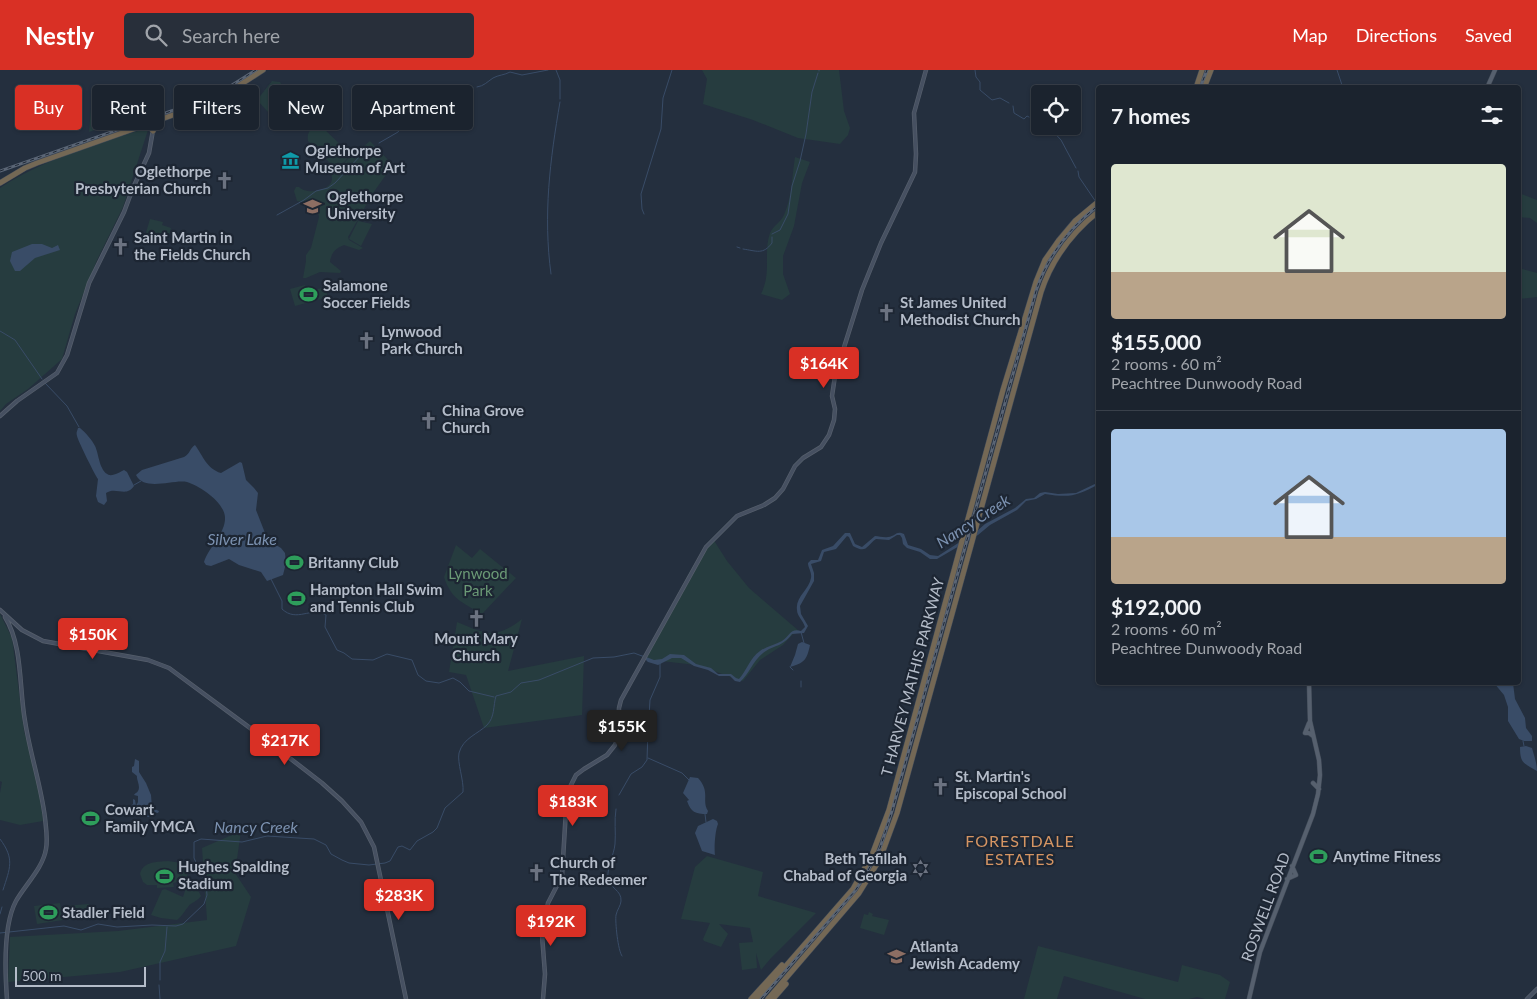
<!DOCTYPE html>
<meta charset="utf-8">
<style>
:root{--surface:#1b232e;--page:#282f3a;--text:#f1f3f6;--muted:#a0a4aa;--line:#39404a;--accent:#d93025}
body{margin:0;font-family:Lato,sans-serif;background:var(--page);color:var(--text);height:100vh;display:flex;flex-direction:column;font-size:19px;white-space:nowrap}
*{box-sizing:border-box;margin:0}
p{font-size:16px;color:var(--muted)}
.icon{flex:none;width:28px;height:28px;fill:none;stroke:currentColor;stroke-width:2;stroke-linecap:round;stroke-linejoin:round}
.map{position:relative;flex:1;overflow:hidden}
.sheet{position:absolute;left:1096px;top:15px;width:425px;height:600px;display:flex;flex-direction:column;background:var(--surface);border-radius:5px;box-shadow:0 1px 4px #0004,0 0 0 1px var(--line)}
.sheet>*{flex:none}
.guide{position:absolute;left:15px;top:15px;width:475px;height:45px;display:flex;gap:10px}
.tools{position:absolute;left:1031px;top:15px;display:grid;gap:10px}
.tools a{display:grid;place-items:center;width:50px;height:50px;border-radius:5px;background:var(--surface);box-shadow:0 1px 4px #0004,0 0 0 1px var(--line);font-size:25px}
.scale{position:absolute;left:15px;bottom:12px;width:131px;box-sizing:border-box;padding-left:5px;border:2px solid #b4bcc9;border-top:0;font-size:14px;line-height:18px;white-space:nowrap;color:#b4bcc9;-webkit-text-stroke:4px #1d2633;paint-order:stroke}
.price{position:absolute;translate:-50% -42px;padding:0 11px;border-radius:5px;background:var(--accent);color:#fff;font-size:16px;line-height:32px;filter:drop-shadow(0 1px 2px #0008)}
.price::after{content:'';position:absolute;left:50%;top:30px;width:15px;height:11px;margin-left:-8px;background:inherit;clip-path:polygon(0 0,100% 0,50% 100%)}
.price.current{background:#222;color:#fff}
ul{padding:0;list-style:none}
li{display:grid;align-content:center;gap:10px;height:265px;padding:0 15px}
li+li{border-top:1px solid var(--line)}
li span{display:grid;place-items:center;height:155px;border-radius:5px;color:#555}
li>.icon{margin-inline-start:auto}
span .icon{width:90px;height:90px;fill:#fffc;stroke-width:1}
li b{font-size:21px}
h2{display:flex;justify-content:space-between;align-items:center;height:60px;padding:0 15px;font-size:21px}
.pill{padding:0 18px;border-radius:5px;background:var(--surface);box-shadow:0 1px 4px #0004,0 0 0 1px var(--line);font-size:18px;line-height:45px}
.pill.current{background:var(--accent);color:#fff}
header{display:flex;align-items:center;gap:30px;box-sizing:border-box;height:70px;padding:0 25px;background:var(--accent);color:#fff}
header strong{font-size:24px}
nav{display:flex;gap:28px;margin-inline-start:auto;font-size:18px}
.search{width:350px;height:45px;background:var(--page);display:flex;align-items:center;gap:12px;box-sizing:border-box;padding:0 18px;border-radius:5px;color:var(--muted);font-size:19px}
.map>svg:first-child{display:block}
.green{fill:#263c3f}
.water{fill:#394c67}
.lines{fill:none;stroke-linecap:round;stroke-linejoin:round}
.stream{stroke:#394c67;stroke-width:1}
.secondary-casing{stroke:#565f6c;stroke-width:4.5}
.primary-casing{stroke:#414a57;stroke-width:5}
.highway-casing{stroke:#434c59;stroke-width:6}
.secondary{stroke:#465061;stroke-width:3}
.primary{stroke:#56606e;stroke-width:4}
.highway{stroke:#746855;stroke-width:5}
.rail-casing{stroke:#5a6575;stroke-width:3}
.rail{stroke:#1d2633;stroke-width:1;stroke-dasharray:4;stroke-linecap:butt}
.labels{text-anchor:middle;stroke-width:4.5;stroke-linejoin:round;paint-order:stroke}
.poi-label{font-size:15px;font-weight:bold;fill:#b4bcc9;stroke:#1d2633;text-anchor:start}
.park-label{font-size:15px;fill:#6b9a76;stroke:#1d2633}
.street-label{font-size:15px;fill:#b4bcc9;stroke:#1d2633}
.water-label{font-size:16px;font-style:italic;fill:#7c92b1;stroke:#1d2633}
.neighbourhood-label{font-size:16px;letter-spacing:1px;fill:#d59563;stroke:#1d2633}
</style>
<header>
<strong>Nestly</strong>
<div class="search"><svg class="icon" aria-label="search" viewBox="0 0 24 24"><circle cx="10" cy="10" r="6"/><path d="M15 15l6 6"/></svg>Search here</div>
<nav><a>Map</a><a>Directions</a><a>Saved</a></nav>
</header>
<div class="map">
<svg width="1537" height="929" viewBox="0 0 1537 929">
<rect width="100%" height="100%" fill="#242f3e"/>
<path class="green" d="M702 0H839L844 41 850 58 848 65 840 74 798 68 753 50 703 34 707 9Z
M272 11 280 12 291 31 282 43 277 45 269 43 257 30Z
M120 21 130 48 89 62 92 26 111 25Z
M312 37 320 46 303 60 295 51Z
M316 56 323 58 346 80 348 84 351 82 354 89 357 82 370 71 393 95 373 123 348 167 349 170 363 178 359 180 344 175C336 178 331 183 330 192L341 201 340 203 320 202 306 208H303L306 191V185L311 178 319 147C317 133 308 134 297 131L294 121 296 117H299C307 126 338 120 331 104L333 97H340L348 89V86C345 94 339 97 331 94L308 71C307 64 309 59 316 56Z
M149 57 123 137 97 190 75 244 62 289 28 319 6 334 0 341V118C45 88 99 74 149 57Z
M795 87 810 92 802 113 794 156 783 186V204L790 224 782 230 761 224C772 202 763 183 770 163 773 156 781 152 784 145 792 127 792 106 795 87Z
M1519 123 1537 130V153L1530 148 1519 147Z
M150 149 163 152 162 155 171 158 168 169 159 166 157 169 145 166Z
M358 151 372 154 361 176 349 169Z
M1519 198 1537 203V227L1519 229Z
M305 215 307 222 325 217 328 227 295 236 290 219Z
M713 469 727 491 749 518 799 561 793 564 783 575 760 590 743 611 696 595 644 589 689 503 701 483Z
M456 475 472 488 480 479 516 508 483 543H480C462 532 451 529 444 507Z
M0 544 12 568 24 661 38 712 43 751 20 755 0 750V723L2 712 0 711Z
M522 549 508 601 584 586 582 645 484 658 466 605 449 602 457 552C486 564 495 570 522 549Z
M241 761 235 803 251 827 236 876 120 902 8 912 10 867 118 861 207 850 202 778Z
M707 786 763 802 758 826 816 843 771 888 761 900 756 883 757 898 742 900 739 873 753 872 750 858 719 854 728 864 721 877 704 871 703 869 710 853 681 849 695 797Z
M168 791 182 793 186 795 188 804 184 811 173 813 174 817 157 818V815H147L143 812 140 804C143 791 157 792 168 791Z
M186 818 198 820 201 826C197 832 191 832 188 837 184 842 182 846 177 850L161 848 151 845 162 820 165 819 183 827Z
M60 833 63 850 37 854 34 836Z
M89 834 91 849 65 850 63 836Z
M869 842 873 844 872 846 889 850 884 865 860 858 864 844 868 845Z
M1038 876 1178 912 1182 895 1220 905 1230 912 1225 929H1205L1197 927 1189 929H1145L1064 906 1057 929H1024Z"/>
<path class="water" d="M32 174H42L52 178 58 175 60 180 35 188 20 201H15L10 191 12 182Z
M78 358H80C86 363 92 370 95 376 99 384 99 401 109 405 114 406 120 402 124 400L127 402 134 416C126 428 116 416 106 423L107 431 104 435 98 432 96 426 98 409C96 407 78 371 77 366 76 362 77 362 78 358Z
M195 375C203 386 207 399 221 403L240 392 242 393 246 410 254 418 258 423 256 440 267 468 271 472 281 478 285 483 286 493 283 505 267 511 261 502 239 495 229 489 211 496 206 495 204 492C209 477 226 463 225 447 224 432 200 416 187 412 173 409 145 422 136 405L142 400 184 387C190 384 190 378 195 375Z
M1099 412V414C1076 426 1071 428 1045 424L1036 429 1026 431 1017 440 990 455 978 465 937 489H930L920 482 907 478 903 474 902 468 900 465H897L889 470 876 469C866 476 867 484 853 476L849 467 847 466 836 479 824 482 821 491 811 494 814 503V511L800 536 801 544 808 556 804 563 792 564C781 578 775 574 763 583 753 591 749 604 740 612L735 611 730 606H719L708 600 694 596 681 588H672L658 595 648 592 641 585 654 590 662 589 670 584 684 585 696 594 711 598 718 604H731L736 608 739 609C747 600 750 588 760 581 767 576 775 575 782 571 790 566 790 558 801 561L805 557C803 550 797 546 797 540 795 527 809 520 811 508 812 502 808 498 808 493L811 490H818L822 480 833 476 845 463H850L855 474 862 477 875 466C879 466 884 468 888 467 896 466 896 460 904 464L908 475 921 479 930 485 938 486 977 461 985 454 1015 438 1026 429 1034 428 1040 423 1045 422 1058 424 1076 423Z
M802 572 810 575C807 590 804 593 790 597L795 585 798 574Z
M1494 613H1513L1515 629 1525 648 1526 658 1532 666V671H1524L1519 669 1508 651V637L1504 625Z
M1526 676 1532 678C1534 686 1537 693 1537 701 1524 693 1520 694 1520 677Z
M135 689 139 691V702L146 713 151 725 152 738 159 741 158 743 153 742 149 747H140L130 737 133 734V729L135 730 136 736 138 732V726L134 725C135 723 137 723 138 721 141 716 136 709 137 706L132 702V697L134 696Z
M690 707 698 708C711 722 701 731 708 741L707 744C695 744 691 742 687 731L689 730 683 723Z
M713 749 717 751 718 754C715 761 714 778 715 785L702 781 695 763 698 756Z"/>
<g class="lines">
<path class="stream" d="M556 0 560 10V29
M975 0 976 7 980 12V20L992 30 1000 28 1009 33
M1337 0 1343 18
M819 1V0
M477 17C484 16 487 12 493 8 498 5 505 5 510 2L522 5 548 0
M1013 36 1014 43 1024 49 1027 46 1029 47
M1032 49 1040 53
M1048 56 1061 70 1076 98
M379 73 398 62 402 57 421 53 451 26 473 18
M1078 101 1079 107 1096 132
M644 144 642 139 641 124 661 59 663 28 672 0
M277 145 304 130 316 121 328 118 335 113 361 85 374 77
M772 164 780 160 788 144 792 116 800 91 806 64 812 22 818 3
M737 177 740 178
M743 179C757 181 763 185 772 173V167
M551 204C543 145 550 90 560 32
M0 261 15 270 42 309
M45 313 67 336 79 357
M134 415 141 411
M271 509 282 531V539C297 553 311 536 326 545L325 557 337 580 344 583 352 589 373 590 387 584 412 590 418 605 426 611 439 613 453 608 460 612 469 621 494 627
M801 562 804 573
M790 597 793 600
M801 611V617
M649 647 650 630 660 607V593
M1523 671 1524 676
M648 688 682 703 689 710
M619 725 631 704 642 697 647 690 648 660
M616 739C614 751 616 762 615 774 614 785 607 796 608 808 609 818 622 820 621 831 621 835 617 840 616 845 615 852 618 881 622 886
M705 744 706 752
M0 769C15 789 10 798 3 820
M0 844 2 837
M0 863 64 856 81 860 98 854 117 857 152 855 176 856 183 854 204 834 207 825 206 814 194 788V772L201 769 242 772 267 766 314 769 326 775 331 784 342 790 349 793 369 795 385 793 390 791 398 777 402 776 410 780 417 771 433 762 437 758 445 738 463 722C464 710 457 693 459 683 463 668 478 664 487 655 495 647 493 636 496 626L511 622 521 613 539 610 593 588 614 587 634 583 642 586
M160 910V892L165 881 167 857
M159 915 160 929"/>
<defs>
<path id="secondary" d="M0 346 17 331 57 303 67 285 89 213 124 142 133 118 149 83 153 60
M0 540 22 560 43 571 148 590 169 598 265 669 322 713 342 731 361 752 374 777 406 929
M5 547C23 576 19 618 25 651 30 684 41 715 45 748 46 758 48 769 46 779 43 798 25 815 16 831 3 855 5 902 7 929
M543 929 545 904 542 865 548 833 562 806 567 723 576 705 584 699 607 685 615 675 618 667 619 638 621 630 706 477 737 446 764 435 775 428 783 419 795 396 803 388 821 377 829 365 834 350 835 339 832 326 835 306 862 220 881 173 915 102 916 84 914 43 926 0
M1527 929 1537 919"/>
<path id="primary" d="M1487 18 1495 0
M1309 653 1305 663H1309L1313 666
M1313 713 1319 719
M1287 809 1296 805 1292 796
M1249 929 1260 882 1313 744 1318 724 1320 705 1319 690 1310 651 1309 612"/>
<path id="highway" d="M1196 18 1202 0
M1204 18 1211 0
M142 56 150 57 153 61 159 50
M0 113 25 98 37 93 207 33 226 24 263 0
M751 929 782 895
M757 929 853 819 872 785 889 740 1003 320 1036 212 1045 190 1059 170 1075 151 1099 131
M768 929 859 823 880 789 897 743 1041 222C1052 189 1071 163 1099 141
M773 929 786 914"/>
</defs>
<use href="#secondary" class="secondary-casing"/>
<use href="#primary" class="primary-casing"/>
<use href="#highway" class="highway-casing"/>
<use href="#secondary" class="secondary"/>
<use href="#primary" class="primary"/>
<use href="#highway" class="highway"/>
<defs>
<path id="rail" d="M1200 18 1207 0
M0 101 194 33 224 20 256 0
M761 929 855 821 866 804 880 778 892 741 1036 221C1048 185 1069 158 1099 135"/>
</defs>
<use href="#rail" class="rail-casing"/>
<use href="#rail" class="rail"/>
</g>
<defs>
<symbol id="museum-bare" viewBox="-9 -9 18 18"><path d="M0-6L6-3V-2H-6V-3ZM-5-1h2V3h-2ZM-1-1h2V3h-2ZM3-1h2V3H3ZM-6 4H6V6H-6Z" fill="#0f9aa8" stroke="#1d2633" stroke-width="2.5" paint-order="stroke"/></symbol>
<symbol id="church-bare" viewBox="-9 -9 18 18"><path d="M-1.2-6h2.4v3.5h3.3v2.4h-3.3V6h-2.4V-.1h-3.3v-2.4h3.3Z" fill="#6b7280" stroke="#1d2633" stroke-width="2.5" paint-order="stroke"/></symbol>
<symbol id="university-bare" viewBox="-9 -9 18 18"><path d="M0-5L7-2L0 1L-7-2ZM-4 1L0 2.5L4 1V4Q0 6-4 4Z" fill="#8d6e63" stroke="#1d2633" stroke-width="2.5" paint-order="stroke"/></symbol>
<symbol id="stadium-bare" viewBox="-9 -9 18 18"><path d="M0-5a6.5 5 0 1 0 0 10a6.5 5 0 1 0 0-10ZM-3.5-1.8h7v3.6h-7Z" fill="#2e9e5b" stroke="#1d2633" stroke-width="2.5" paint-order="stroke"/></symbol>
<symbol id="synagogue-bare" viewBox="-9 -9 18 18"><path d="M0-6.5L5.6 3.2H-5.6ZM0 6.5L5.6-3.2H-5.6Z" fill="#6b7280" stroke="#1d2633" stroke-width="2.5" paint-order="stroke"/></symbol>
<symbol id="school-bare" viewBox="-9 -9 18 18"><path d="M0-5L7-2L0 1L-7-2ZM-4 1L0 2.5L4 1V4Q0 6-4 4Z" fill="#8d6e63" stroke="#1d2633" stroke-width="2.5" paint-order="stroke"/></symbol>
</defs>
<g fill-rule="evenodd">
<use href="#museum-bare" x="278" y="78" width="25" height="25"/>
<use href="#church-bare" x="212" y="98" width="25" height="25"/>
<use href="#university-bare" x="300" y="124" width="25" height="25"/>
<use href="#church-bare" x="108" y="164" width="25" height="25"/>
<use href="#stadium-bare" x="296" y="212" width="25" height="25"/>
<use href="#church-bare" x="874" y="230" width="25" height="25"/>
<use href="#church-bare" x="354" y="258" width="25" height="25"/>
<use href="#church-bare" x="416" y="338" width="25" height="25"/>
<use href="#stadium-bare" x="282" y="480" width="25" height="25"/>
<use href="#stadium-bare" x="284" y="516" width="25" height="25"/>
<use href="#church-bare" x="464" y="536" width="25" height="25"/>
<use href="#church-bare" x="928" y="704" width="25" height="25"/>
<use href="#stadium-bare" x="78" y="736" width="25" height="25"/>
<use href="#stadium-bare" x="1306" y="774" width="25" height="25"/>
<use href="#synagogue-bare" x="908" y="786" width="25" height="25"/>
<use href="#church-bare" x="524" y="790" width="25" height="25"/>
<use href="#stadium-bare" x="152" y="794" width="25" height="25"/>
<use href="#stadium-bare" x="36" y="830" width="25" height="25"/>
<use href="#school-bare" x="884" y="874" width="25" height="25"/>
</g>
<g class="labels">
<g class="poi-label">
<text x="305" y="86">Oglethorpe<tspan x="305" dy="17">Museum of Art</tspan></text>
<text x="211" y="107" text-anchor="end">Oglethorpe<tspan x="211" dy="17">Presbyterian Church</tspan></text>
<text x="327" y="132">Oglethorpe<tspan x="327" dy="17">University</tspan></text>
<text x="134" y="173">Saint Martin in<tspan x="134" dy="17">the Fields Church</tspan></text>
<text x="323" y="221">Salamone<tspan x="323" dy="17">Soccer Fields</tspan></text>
<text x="900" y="238">St James United<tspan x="900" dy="17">Methodist Church</tspan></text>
<text x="381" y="267">Lynwood<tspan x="381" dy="17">Park Church</tspan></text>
<text x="442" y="346">China Grove<tspan x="442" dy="17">Church</tspan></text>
<text x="308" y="498">Britanny Club</text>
<text x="310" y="525">Hampton Hall Swim<tspan x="310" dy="17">and Tennis Club</tspan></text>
<text x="476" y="574" text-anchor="middle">Mount Mary<tspan x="476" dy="17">Church</tspan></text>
<text x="955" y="712">St. Martin's<tspan x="955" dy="17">Episcopal School</tspan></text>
<text x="105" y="745">Cowart<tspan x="105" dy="17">Family YMCA</tspan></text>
<text x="1333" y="792">Anytime Fitness</text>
<text x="907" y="794" text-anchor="end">Beth Tefillah<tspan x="907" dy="17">Chabad of Georgia</tspan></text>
<text x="550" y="798">Church of<tspan x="550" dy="17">The Redeemer</tspan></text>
<text x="178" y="802">Hughes Spalding<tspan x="178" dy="17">Stadium</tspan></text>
<text x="62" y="848">Stadler Field</text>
<text x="910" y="882">Atlanta<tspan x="910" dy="17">Jewish Academy</tspan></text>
</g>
<g class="park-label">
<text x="478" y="509">Lynwood<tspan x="478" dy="17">Park</tspan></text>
</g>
<g class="street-label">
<text transform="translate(913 607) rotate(-75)" y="5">T HARVEY MATHIS PARKWAY</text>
<text transform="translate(1266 837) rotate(-70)" y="5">ROSWELL ROAD</text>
</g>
<g class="water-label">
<text transform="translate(973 451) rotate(-33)" y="6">Nancy Creek</text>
<text x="242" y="475">Silver Lake</text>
<text x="256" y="763">Nancy Creek</text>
</g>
<g class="neighbourhood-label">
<text x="1020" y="777">FORESTDALE<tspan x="1020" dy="18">ESTATES</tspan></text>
</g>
</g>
</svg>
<div class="tools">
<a><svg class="icon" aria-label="locate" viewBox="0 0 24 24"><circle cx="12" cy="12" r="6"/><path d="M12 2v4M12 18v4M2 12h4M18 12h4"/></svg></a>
</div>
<div class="scale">500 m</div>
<b class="price" style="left:824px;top:319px">$164K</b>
<b class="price" style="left:93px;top:590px">$150K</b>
<b class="price current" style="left:622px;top:682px">$155K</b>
<b class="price" style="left:285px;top:696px">$217K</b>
<b class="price" style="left:573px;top:757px">$183K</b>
<b class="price" style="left:399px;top:851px">$283K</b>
<b class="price" style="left:551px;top:877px">$192K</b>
<div class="guide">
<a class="pill current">Buy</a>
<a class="pill">Rent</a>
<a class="pill">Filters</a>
<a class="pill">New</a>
<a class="pill">Apartment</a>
</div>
<section class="sheet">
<h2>7 homes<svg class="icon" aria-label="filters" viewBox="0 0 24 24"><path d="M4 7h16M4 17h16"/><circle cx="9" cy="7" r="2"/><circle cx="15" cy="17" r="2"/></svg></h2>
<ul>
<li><span style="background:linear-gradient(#dfe7d0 70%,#b9a48a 0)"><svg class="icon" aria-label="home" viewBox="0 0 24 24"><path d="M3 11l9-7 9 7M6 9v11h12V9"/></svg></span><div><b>$155,000</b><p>2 rooms · 60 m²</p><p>Peachtree Dunwoody Road</p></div></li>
<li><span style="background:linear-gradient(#a9c7e8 70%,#b9a48a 0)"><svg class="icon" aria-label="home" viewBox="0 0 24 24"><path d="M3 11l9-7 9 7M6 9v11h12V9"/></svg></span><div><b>$192,000</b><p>2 rooms · 60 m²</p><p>Peachtree Dunwoody Road</p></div></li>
</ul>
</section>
</div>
